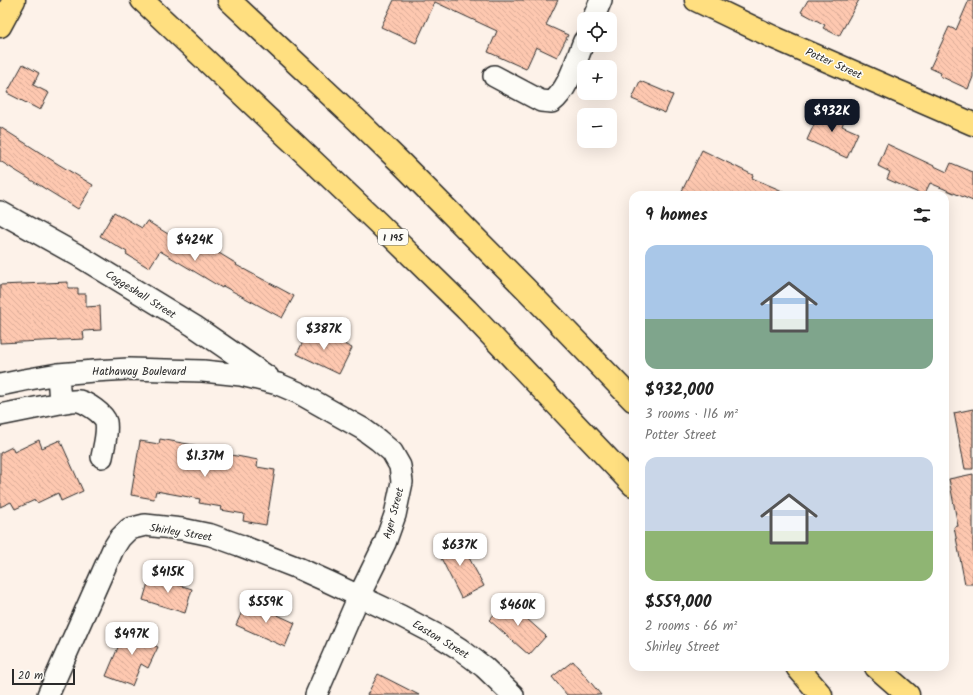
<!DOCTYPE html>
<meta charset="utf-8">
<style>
:root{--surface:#fff;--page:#f6f6f6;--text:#222;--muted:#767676;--accent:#111827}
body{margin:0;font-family:Kalam,sans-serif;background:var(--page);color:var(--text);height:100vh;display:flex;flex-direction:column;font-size:15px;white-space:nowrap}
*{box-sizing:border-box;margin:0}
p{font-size:13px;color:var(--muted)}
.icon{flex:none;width:22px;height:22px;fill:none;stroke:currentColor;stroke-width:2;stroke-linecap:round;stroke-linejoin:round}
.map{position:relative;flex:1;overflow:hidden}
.details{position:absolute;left:629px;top:191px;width:320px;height:480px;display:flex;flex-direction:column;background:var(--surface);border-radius:12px;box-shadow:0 4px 16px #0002}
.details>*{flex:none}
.controls{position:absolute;left:577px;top:12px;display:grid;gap:8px}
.controls a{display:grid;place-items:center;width:40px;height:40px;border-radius:8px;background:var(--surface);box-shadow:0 4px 16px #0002;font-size:20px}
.scale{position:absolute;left:12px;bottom:10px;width:63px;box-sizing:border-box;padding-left:4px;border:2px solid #2b2b2b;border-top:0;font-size:11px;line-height:14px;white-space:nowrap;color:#2b2b2b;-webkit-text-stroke:3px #fdfcf7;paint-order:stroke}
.price{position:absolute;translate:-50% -34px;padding:0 9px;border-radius:8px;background:#fff;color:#222;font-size:13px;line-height:26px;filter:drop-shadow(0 1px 2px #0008)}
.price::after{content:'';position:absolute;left:50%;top:24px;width:12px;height:9px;margin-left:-6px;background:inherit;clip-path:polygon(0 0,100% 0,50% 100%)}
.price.active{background:var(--accent);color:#fff}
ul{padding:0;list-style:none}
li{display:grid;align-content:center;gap:8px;height:212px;padding:0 16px}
li span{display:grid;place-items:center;height:124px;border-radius:12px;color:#555}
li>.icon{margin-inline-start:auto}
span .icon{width:72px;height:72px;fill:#fffc;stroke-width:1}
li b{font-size:17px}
h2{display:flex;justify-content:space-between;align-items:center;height:48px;padding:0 16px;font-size:17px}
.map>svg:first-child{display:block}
.building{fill:url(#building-back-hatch);stroke:#2b2b2b}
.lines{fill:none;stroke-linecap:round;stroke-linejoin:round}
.minor-casing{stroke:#2b2b2b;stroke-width:24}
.major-casing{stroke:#2b2b2b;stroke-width:25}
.highway-casing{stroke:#2b2b2b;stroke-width:25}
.minor{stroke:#fdfcf7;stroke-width:21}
.major{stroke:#ffdf80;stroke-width:22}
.highway{stroke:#ffdf80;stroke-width:22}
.labels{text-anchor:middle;stroke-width:3;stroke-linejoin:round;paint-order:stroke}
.shield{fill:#fdfcf7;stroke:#6a6a68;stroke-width:1}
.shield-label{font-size:10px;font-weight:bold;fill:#2b2b2b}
.street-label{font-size:11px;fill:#2b2b2b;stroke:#fdfcf7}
</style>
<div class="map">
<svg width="973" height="695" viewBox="0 0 973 695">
<defs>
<pattern id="building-back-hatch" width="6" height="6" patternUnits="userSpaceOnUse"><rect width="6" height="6" fill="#fec8b0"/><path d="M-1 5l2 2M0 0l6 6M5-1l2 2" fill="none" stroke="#daac98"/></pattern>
</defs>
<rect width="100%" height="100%" fill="#fdf2e9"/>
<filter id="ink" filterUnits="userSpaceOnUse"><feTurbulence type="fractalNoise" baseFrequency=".025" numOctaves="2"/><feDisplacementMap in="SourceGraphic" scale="8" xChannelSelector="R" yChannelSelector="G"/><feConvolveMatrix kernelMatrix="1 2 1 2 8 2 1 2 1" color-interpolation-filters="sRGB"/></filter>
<g filter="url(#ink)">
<path class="building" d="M394 0H558L546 25 568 35 557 57 536 47 526 69 488 52 497 31 435 2 416 43 381 27Z
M808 0H859L839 36 823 28 825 25 801 12Z
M969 0H973V77L968 89 940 76 941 73 930 68 949 27 956 30Z
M23 64 39 73 33 85 49 93 40 110 7 93Z
M640 81 673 95 665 113 632 99Z
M822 107 845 118 842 126 858 133 847 158 807 140Z
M0 127 58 164 93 185 78 209 0 161Z
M887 144 947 172 951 163 973 172V201L930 183 924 195H923L887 179 890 172 878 166Z
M702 150 753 175 752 178 792 195H680Z
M114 212 142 228 147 221 189 247 194 238 237 264 236 265 294 296 282 318 223 286 222 288 160 251 149 268 126 254 127 252 100 236Z
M68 282V288H78V294H86V307L100 306 101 330 83 331 84 339 0 343V285Z
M310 327 352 348 339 374 297 354Z
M973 409V469H965L954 413Z
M160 439 232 452 231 455 258 460 257 467 275 470 266 525 243 521 244 514 221 510 222 507 199 503 200 499 156 491 154 499 131 495 140 441 159 444Z
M39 440 42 448 60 440 83 491 61 501 58 493 37 503 35 500 15 509 11 502 0 507V453L12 447 14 452Z
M973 474V584H965L954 527 958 526 949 479Z
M458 537 484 586 461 598 436 548Z
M150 576 192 589 185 613 143 600Z
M508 599 528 616 526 618 546 636 529 655 489 620Z
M247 601 295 623 285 647 236 625Z
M127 626 152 637 149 643 158 647 148 668 141 664 132 686 106 676Z
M573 661 601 695H567L552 677Z
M378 674 419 695H367Z"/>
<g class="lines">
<defs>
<path id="minor" d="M593 19 601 0
M494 76 541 101 552 102C569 89 576 60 584 41
M0 212 79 256 194 326 268 377
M0 385 24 380 58 374 94 371 129 369 165 370 203 371 241 375 278 384 299 393 363 429 378 440 392 452 400 466 402 482 395 515 385 543 359 596 316 695
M60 403C66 402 74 400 79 401 87 403 104 414 106 422 108 433 104 446 102 457
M0 415 60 403 58 374
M48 695 113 549 120 538 129 529 145 525 182 529 211 535 239 545 298 568 329 582 401 616 441 637 460 649 484 667 513 695"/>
<path id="major" d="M696 0 775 38 973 124
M0 26 14 0"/>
<path id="highway" d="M142 0 297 146 377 222 467 310 633 485
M229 0 357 120 400 162 525 288 633 400
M797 667 821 695
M876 667 908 695"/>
</defs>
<use href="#minor" class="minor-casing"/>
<use href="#major" class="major-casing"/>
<use href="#highway" class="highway-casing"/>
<use href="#minor" class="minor"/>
<use href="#major" class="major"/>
<use href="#highway" class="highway"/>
</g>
</g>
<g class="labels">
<rect class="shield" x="378" y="229" width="30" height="16" rx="3"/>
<g class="shield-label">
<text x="393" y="241">I 195</text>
</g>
<g class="street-label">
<text transform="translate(834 63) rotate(24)" y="4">Potter Street</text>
<text transform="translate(141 294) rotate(32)" y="4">Coggeshall Street</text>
<text x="139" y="375">Hathaway Boulevard</text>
<text transform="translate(393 513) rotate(-75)" y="4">Ayer Street</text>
<text transform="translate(181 532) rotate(9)" y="4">Shirley Street</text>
<text transform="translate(441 639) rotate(31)" y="4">Easton Street</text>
</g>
</g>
</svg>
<div class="controls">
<a><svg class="icon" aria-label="locate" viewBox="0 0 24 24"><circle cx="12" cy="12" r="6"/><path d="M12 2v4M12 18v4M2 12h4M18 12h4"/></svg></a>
<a>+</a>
<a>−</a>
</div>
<div class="scale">20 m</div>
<b class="price active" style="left:832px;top:133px">$932K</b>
<b class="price" style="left:195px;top:262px">$424K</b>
<b class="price" style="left:324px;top:351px">$387K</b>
<b class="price" style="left:205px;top:478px">$1.37M</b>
<b class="price" style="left:460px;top:567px">$637K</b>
<b class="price" style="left:168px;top:594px">$415K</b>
<b class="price" style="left:266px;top:624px">$559K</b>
<b class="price" style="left:518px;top:627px">$460K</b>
<b class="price" style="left:132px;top:656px">$497K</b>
<section class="details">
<h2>9 homes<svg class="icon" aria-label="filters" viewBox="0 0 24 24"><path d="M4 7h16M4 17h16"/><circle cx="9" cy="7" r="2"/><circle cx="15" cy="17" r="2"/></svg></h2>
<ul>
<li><span style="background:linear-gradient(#a9c7e8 60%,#7fa58c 0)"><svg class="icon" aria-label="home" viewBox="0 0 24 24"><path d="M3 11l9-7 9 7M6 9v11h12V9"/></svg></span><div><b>$932,000</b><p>3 rooms · 116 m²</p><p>Potter Street</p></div></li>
<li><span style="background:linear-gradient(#c9d6e8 60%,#8fb573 0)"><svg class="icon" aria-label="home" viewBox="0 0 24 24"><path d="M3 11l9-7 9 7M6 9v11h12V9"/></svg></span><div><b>$559,000</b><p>2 rooms · 66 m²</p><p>Shirley Street</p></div></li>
</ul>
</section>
</div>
